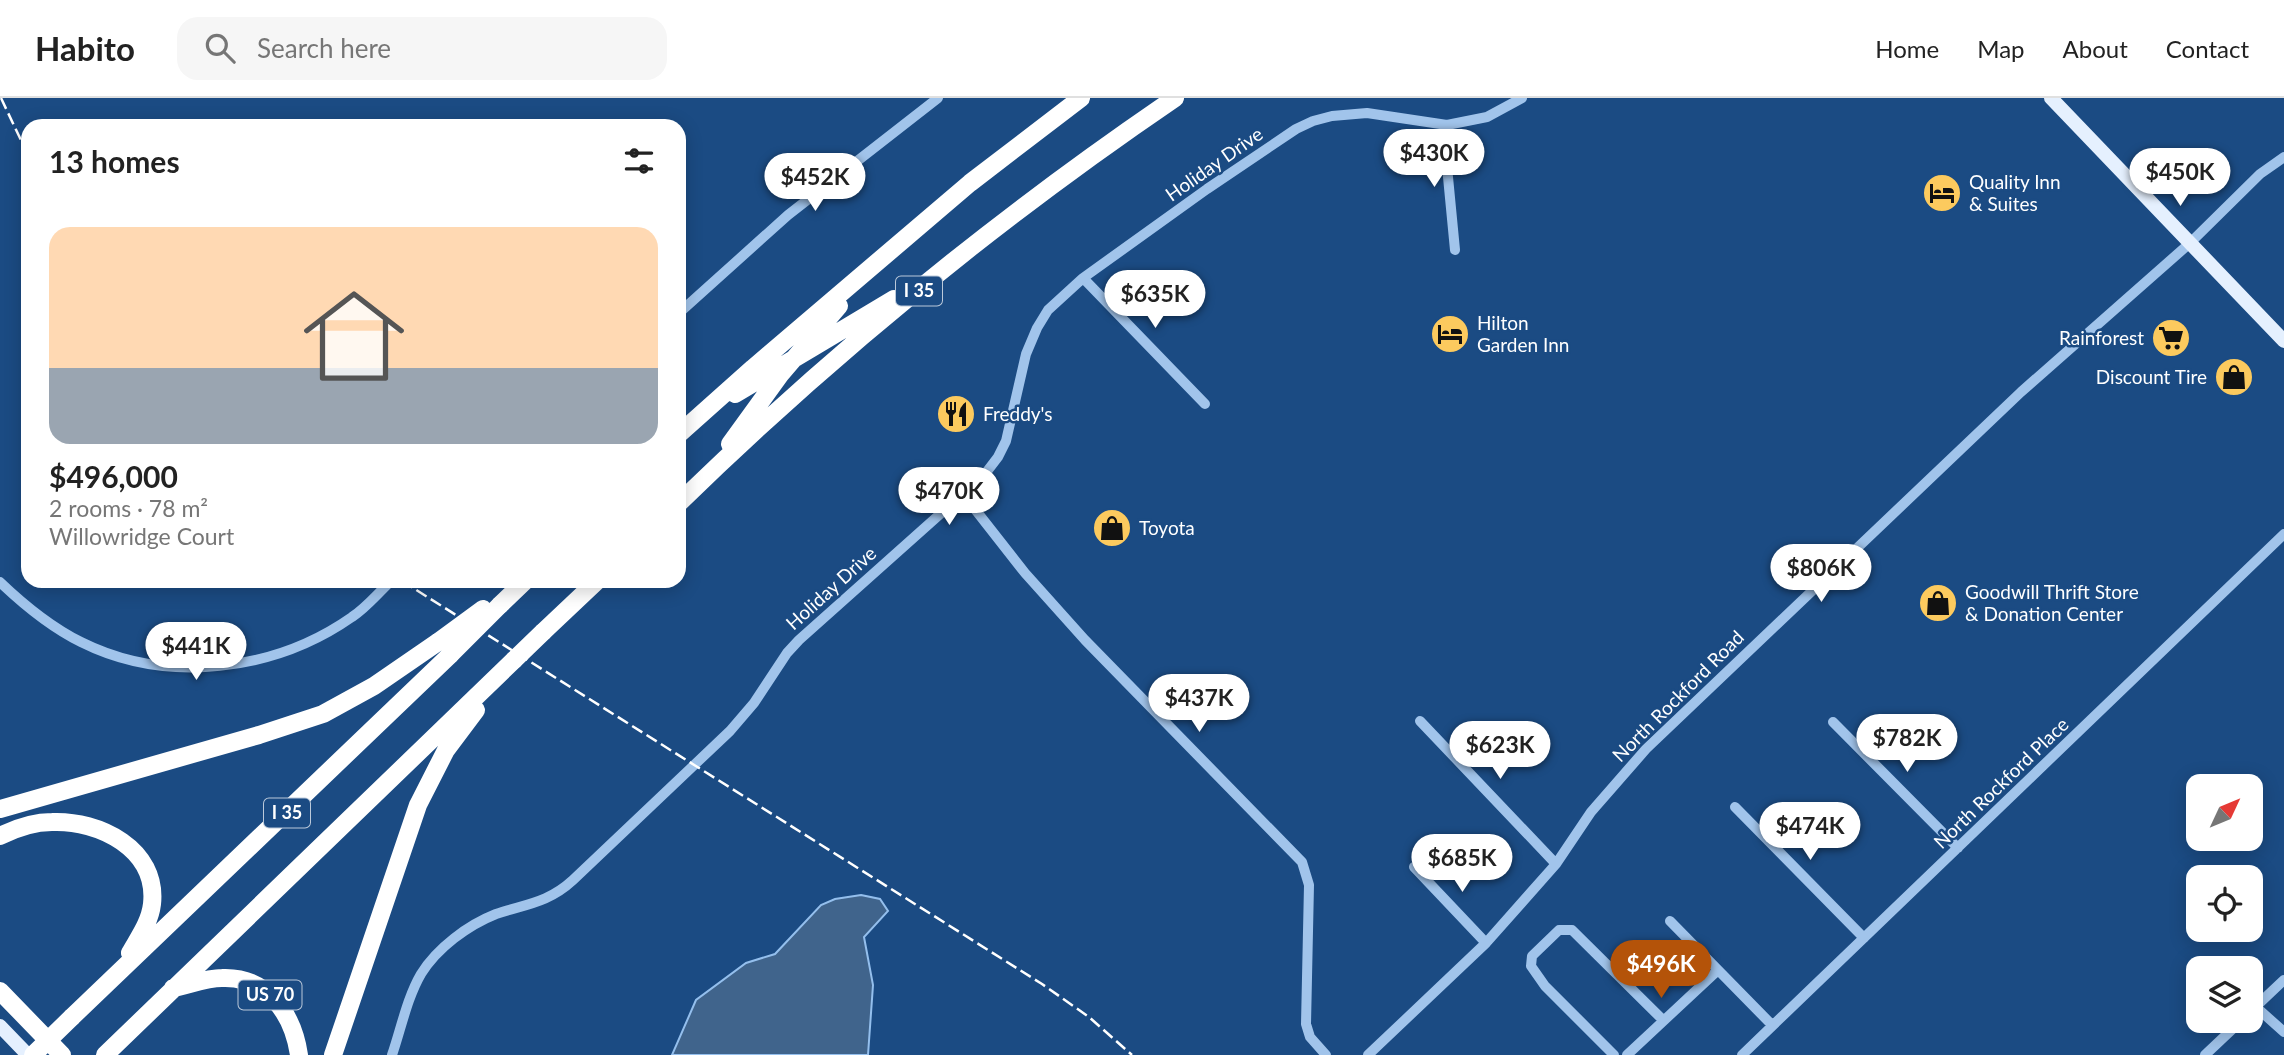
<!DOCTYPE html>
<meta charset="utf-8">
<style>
:root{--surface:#fff;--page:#f6f6f6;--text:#222;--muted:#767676;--line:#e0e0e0;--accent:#b45309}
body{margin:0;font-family:Lato,sans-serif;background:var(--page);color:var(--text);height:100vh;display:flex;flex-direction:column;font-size:26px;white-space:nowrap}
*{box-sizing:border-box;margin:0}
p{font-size:23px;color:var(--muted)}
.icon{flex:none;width:38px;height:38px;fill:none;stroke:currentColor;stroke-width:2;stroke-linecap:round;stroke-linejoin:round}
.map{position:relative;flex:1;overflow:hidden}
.details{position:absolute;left:21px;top:21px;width:665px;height:469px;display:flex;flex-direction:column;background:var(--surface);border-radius:21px;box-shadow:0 4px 18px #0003}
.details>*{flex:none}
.needle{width:46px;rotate:46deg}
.controls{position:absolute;left:2186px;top:676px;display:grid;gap:14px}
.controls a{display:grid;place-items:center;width:77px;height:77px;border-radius:14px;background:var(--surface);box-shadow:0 4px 18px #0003;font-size:35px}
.price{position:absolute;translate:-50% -60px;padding:0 16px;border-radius:24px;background:#fff;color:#222;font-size:23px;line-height:46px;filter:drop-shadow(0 2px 4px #0008)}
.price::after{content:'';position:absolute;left:50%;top:42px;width:21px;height:16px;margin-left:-10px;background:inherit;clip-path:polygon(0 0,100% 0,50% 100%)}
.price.selected{background:var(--accent);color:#fff}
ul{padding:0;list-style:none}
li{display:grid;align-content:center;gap:14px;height:371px;padding:0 28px}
li span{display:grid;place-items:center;height:217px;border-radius:21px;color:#555}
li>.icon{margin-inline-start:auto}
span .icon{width:126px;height:126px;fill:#fffc;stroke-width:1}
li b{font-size:30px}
h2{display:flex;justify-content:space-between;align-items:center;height:84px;padding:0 28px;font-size:30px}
header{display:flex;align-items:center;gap:42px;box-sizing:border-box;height:98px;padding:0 35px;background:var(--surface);border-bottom:2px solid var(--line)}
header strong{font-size:33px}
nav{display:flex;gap:38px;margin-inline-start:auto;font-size:24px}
.search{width:490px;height:63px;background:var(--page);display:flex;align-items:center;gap:18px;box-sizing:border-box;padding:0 24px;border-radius:21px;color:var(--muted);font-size:26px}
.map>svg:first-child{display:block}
.water{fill:#40648c;stroke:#94bfed;stroke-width:2}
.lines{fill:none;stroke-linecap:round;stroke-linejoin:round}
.minor{stroke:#a1c4eb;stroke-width:10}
.major{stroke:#e5f0fe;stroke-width:14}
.highway{stroke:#fff;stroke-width:18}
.rail{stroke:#fff;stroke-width:2.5;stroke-dasharray:12 5;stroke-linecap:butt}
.highway-bridge{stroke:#fff;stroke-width:18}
.labels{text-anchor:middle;stroke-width:5;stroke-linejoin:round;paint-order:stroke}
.shield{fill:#1b4b83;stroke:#bbc9da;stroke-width:2}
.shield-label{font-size:18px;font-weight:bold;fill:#fff}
.street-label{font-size:19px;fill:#fff;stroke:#1b4b83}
.poi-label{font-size:19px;fill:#fff;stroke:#1b4b83;text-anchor:start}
</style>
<header>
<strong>Habito</strong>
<div class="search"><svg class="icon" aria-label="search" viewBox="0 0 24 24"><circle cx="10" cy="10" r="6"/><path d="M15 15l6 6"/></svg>Search here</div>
<nav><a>Home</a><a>Map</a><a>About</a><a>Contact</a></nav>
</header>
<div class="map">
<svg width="2284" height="957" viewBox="0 0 2284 957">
<rect width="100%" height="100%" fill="#1b4b83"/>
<path class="water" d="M861 797 880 801 888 813 864 839 873 887 868 957H672L696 902 746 865 775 856 821 807 835 801Z"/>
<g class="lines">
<path class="minor" d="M1443 27 1455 152
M1083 180 1205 306
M679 215 788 117 938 0
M963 396 1025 475 1085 542 1302 764 1309 787 1306 926 1310 939 1326 957
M0 484C24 507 51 529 81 544 167 587 275 573 352 519 367 509 378 495 391 483
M1420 623 1556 766
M1833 624 1958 750
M1735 709 1864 840
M1414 769 1486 845
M1670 823 1772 927
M2256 909 2284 934
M2250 914 2284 882
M392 957C401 931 407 900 421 876 437 850 468 827 496 816 526 806 548 805 573 782L730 633 754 605 787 555 799 542 985 376 998 359 1006 343 1026 256 1037 230 1048 212 1083 180 1207 91 1296 31 1313 23 1332 18 1367 15 1447 27 1487 19 1522 0
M1368 957 1486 845 1556 766 1591 714 1646 651 2021 294 2190 145 2260 76 2284 59
M1614 957 1545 888 1531 868 1532 858 1559 832H1572L1663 922
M1627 957 1718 872
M1742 957 2284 436
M2205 957 2242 922"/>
<path class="major" d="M2051 0 2284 243
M0 928 28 957"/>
<path class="highway" d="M735 296 894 201
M679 336 753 270 970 85 1081 0
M730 346 780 277 839 208
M679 405C831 257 1000 119 1175 0
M500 507 525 483
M543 534 597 483
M0 711 259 637 323 616 374 588 438 544
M0 738C16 730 34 724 52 724 99 722 158 751 152 806 150 824 139 839 130 855
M173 890C189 887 206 880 222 880 267 878 293 916 299 957
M0 893 62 957
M72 919 450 557
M105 957 514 562
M333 957 418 707 446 652 476 612"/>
<path class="rail" d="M1 0 28 57
M402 483 1042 886 1089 919 1132 957"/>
<path class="highway-bridge" d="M438 544 483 511
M450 557 500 507
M514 562 543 534
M33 957 72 919"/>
</g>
<defs>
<symbol id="hotel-disc" viewBox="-11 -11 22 22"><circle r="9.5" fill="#fcca5e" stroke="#1b4b83"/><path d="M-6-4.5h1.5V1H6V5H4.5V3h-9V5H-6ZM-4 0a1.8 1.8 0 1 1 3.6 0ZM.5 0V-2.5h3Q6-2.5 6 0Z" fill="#111"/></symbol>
<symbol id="supermarket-disc" viewBox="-11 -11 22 22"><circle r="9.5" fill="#fcca5e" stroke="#1b4b83"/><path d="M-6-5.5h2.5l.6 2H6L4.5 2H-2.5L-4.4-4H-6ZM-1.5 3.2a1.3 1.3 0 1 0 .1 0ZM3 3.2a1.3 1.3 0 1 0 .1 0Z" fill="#111"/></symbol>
<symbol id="shop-disc" viewBox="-11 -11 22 22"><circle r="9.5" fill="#fcca5e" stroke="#1b4b83"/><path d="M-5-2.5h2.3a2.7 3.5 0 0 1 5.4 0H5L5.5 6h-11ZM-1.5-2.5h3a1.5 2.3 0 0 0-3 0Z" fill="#111"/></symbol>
<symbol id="restaurant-disc" viewBox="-11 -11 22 22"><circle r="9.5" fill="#fcca5e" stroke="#1b4b83"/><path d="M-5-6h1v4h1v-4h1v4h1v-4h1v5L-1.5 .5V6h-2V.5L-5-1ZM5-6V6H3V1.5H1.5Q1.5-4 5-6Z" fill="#111"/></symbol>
</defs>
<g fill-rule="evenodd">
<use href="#hotel-disc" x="1920" y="73" width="44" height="44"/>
<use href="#hotel-disc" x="1428" y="214" width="44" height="44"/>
<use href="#supermarket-disc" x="2149" y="218" width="44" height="44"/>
<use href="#shop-disc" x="2212" y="257" width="44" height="44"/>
<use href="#restaurant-disc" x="934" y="294" width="44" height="44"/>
<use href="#shop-disc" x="1090" y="408" width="44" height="44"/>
<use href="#shop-disc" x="1916" y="483" width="44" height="44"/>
</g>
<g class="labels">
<g class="shield">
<rect x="896" y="178.5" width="46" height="29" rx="5"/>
<rect x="264" y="700.5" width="46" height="29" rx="5"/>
<rect x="238.5" y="882.5" width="63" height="29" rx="5"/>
</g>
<g class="shield-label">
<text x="919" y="199">I 35</text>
<text x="287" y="721">I 35</text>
<text x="270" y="903">US 70</text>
</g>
<g class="street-label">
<text transform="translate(1214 66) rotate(-35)" y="7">Holiday Drive</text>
<text transform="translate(831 490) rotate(-42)" y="7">Holiday Drive</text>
<text transform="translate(1678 598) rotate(-45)" y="7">North Rockford Road</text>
<text transform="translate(2001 685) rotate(-44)" y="7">North Rockford Place</text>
</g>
<g class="poi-label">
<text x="1969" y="91">Quality Inn<tspan x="1969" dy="22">&amp; Suites</tspan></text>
<text x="1477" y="232">Hilton<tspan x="1477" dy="22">Garden Inn</tspan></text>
<text x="2144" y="247" text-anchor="end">Rainforest</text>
<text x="2207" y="286" text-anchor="end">Discount Tire</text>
<text x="983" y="323">Freddy's</text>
<text x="1139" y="437">Toyota</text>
<text x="1965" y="501">Goodwill Thrift Store<tspan x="1965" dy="22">&amp; Donation Center</tspan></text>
</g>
</g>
</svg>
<div class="controls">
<a><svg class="needle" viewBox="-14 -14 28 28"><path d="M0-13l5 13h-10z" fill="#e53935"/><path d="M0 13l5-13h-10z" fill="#767676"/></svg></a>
<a><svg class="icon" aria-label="locate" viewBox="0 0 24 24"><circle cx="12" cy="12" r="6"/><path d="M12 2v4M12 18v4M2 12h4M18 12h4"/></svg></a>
<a><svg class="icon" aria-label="layers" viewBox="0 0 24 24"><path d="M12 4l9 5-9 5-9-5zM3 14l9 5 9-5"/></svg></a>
</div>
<b class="price" style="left:1434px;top:91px">$430K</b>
<b class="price" style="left:2180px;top:110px">$450K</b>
<b class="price" style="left:815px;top:115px">$452K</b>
<b class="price" style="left:1155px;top:232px">$635K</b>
<b class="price" style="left:949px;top:429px">$470K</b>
<b class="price" style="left:1821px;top:506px">$806K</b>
<b class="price" style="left:196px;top:584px">$441K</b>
<b class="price" style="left:1199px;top:636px">$437K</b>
<b class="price" style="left:1907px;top:676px">$782K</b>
<b class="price" style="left:1500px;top:683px">$623K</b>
<b class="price" style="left:1810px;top:764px">$474K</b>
<b class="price" style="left:1462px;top:796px">$685K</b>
<b class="price selected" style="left:1661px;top:902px">$496K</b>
<section class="details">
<h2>13 homes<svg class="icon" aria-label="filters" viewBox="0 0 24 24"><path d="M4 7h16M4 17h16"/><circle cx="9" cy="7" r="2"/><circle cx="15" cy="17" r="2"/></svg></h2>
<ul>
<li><span style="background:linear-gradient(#ffd9b3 65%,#9aa5b1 0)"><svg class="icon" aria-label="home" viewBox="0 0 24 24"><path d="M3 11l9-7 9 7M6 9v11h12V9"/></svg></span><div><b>$496,000</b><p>2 rooms · 78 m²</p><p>Willowridge Court</p></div></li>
</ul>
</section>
</div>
